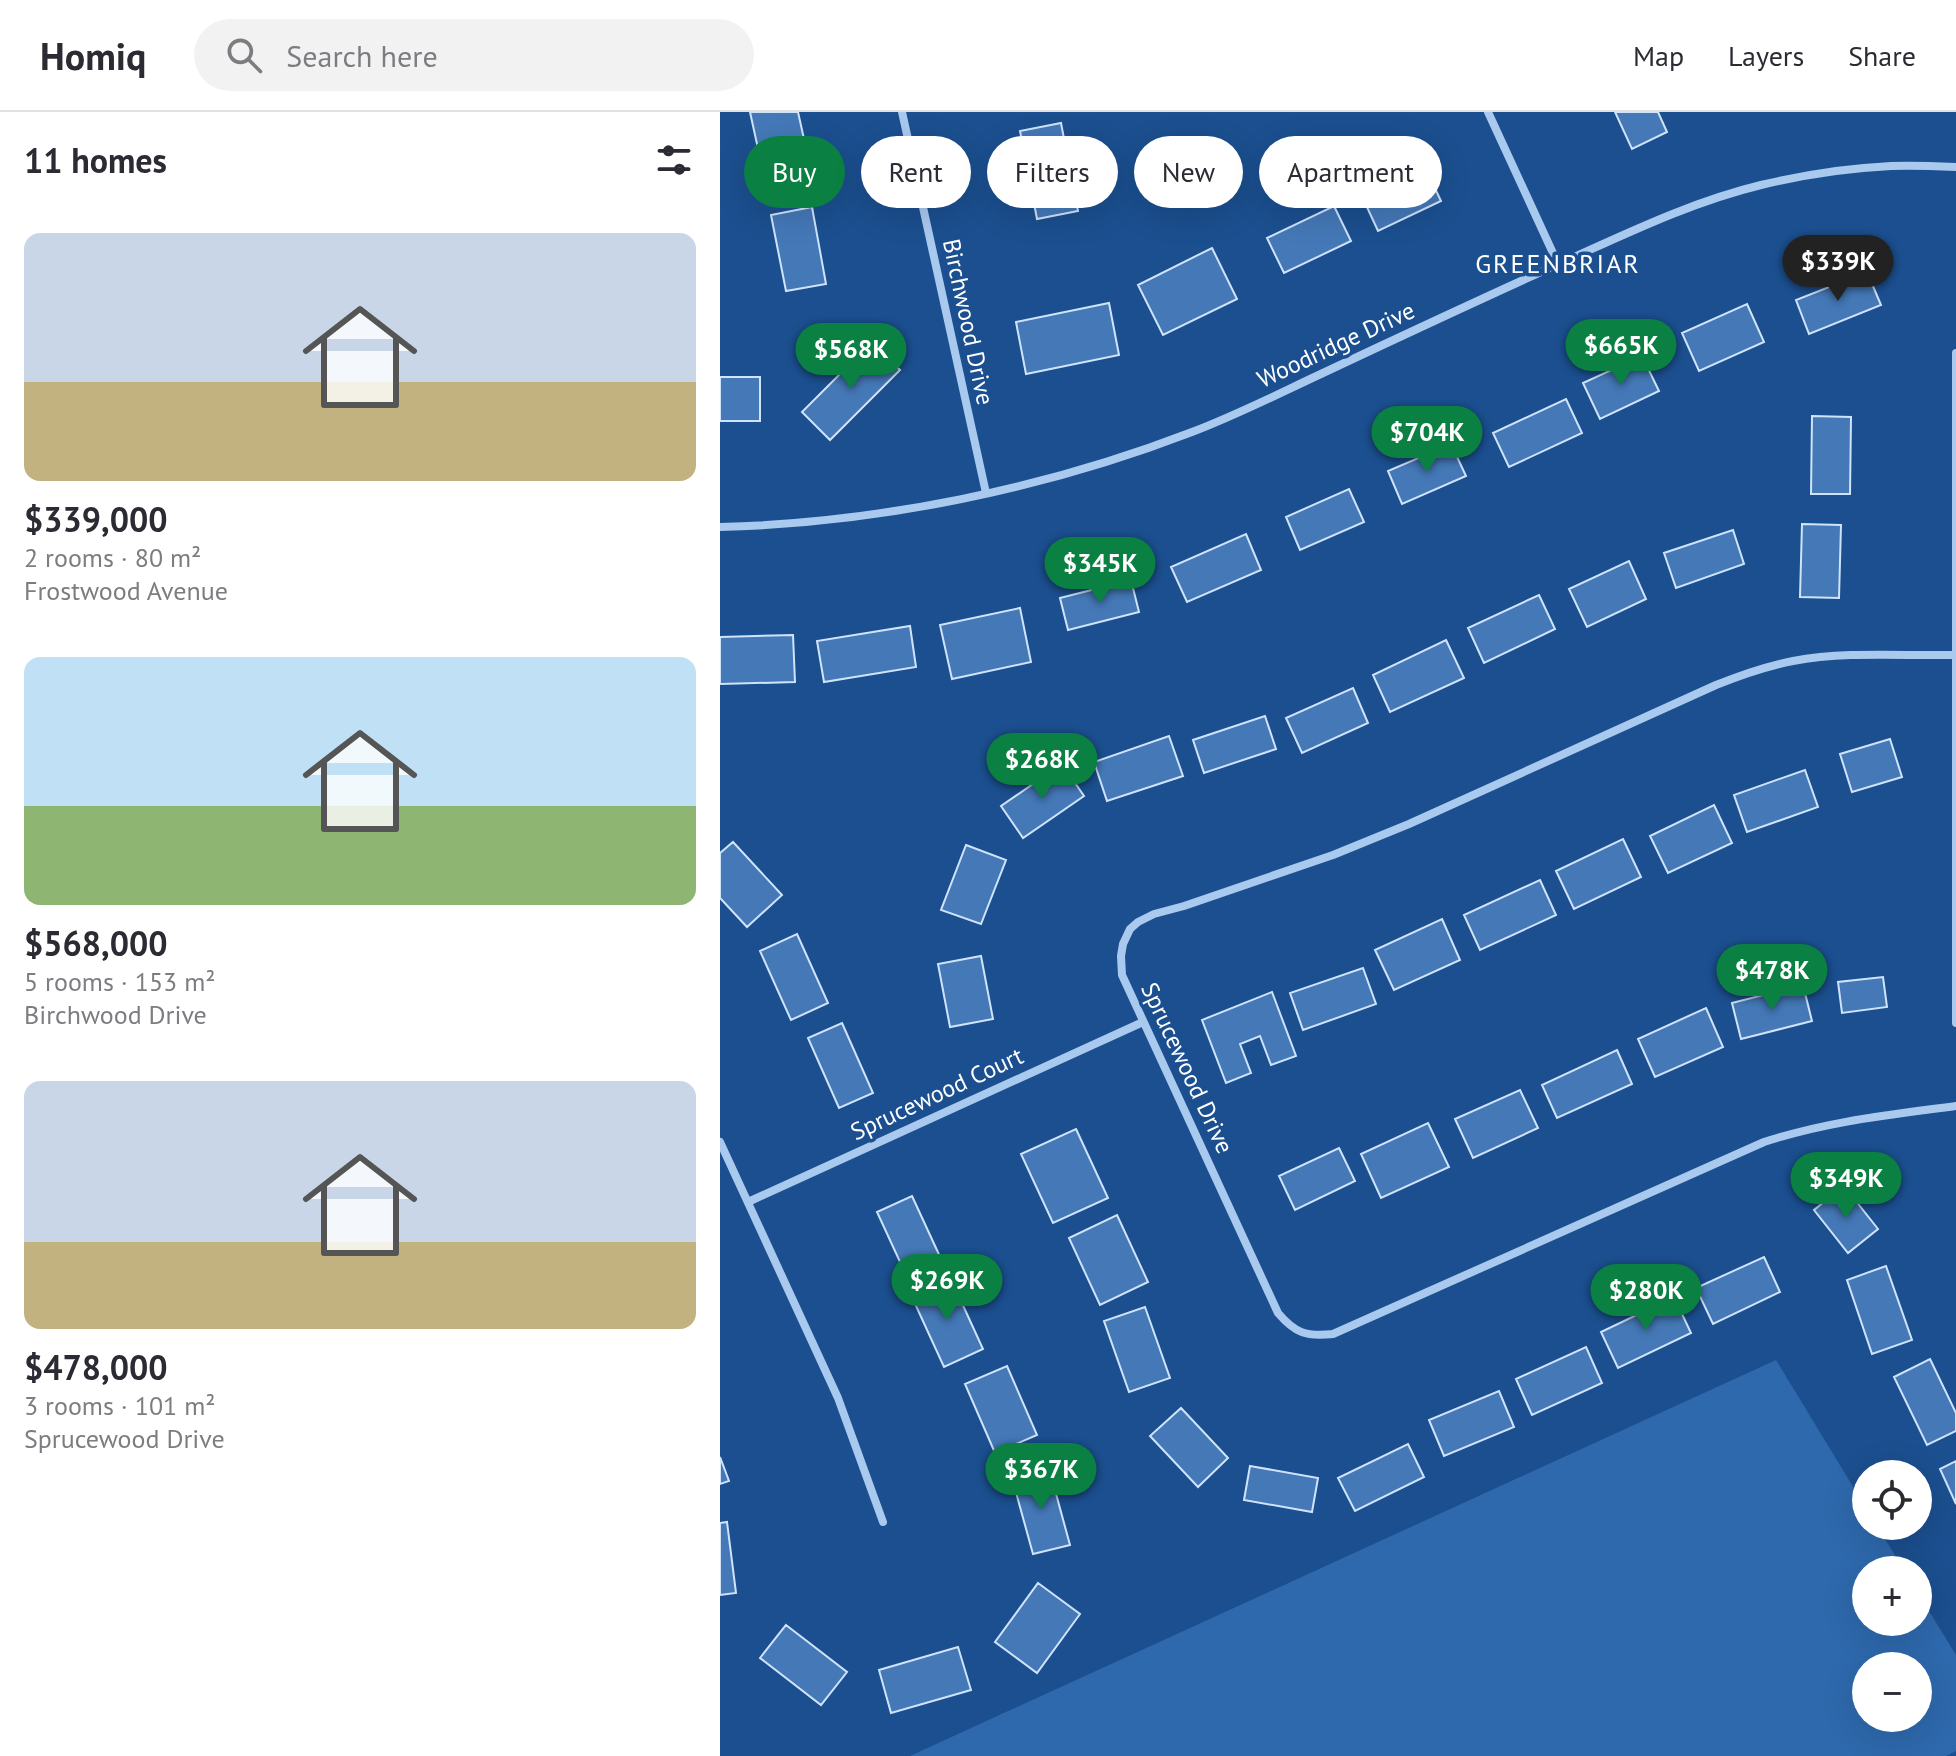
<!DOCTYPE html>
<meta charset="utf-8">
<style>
:root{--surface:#fff;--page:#f2f2f3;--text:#2b2b33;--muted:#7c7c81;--line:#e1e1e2;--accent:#0b8043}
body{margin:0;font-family:"PT Sans",sans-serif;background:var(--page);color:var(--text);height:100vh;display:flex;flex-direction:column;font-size:30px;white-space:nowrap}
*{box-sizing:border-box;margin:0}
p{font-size:26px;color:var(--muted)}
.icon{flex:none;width:44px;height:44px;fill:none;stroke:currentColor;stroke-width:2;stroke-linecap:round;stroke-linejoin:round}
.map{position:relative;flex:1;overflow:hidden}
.drawer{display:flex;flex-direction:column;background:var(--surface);width:720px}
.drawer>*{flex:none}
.guide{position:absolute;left:24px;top:24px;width:760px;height:72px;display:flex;gap:16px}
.controls{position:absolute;left:1132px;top:1348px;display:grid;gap:16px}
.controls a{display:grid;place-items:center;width:80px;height:80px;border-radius:50%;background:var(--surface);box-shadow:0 8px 32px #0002;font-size:40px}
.price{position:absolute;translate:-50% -68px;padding:0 18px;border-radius:28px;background:var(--accent);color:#fff;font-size:26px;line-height:52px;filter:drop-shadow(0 2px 4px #0008)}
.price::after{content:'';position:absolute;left:50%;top:48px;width:24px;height:18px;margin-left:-12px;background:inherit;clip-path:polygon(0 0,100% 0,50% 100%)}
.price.current{background:#222;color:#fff}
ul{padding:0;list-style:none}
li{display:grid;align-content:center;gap:16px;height:424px;padding:0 24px}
li span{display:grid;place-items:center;height:248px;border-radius:16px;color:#555}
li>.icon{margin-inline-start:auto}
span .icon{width:144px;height:144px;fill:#fffc;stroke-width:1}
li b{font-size:34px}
h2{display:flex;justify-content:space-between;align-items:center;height:96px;padding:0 24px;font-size:34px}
.chip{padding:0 28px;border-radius:36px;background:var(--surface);box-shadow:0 8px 32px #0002;font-size:28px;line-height:72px}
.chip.current{background:var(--accent);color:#fff}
header{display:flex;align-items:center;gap:48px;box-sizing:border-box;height:112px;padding:0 40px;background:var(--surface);border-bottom:2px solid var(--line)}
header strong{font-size:38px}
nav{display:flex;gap:44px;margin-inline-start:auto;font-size:28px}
.search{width:560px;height:72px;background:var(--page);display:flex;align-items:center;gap:20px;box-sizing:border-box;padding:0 28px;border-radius:44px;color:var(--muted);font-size:30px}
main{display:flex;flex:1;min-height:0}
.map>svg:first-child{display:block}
.green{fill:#2e69ad;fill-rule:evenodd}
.building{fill:#4478b7;stroke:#cfe3fa;stroke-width:2}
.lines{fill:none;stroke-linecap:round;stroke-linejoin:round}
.street{stroke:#a9c9ee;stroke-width:8}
.labels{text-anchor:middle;stroke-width:7;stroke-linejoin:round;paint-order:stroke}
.street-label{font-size:24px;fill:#fff;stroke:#1b4f8f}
.neighbourhood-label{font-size:26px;letter-spacing:2px;fill:#fff;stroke:#1b4f8f}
</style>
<header>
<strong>Homiq</strong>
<div class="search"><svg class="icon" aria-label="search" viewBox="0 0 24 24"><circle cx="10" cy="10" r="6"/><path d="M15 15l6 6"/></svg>Search here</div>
<nav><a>Map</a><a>Layers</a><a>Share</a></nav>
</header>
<main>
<section class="drawer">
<h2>11 homes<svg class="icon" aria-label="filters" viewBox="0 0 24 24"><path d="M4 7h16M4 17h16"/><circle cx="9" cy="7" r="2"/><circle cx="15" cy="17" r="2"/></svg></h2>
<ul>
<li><span style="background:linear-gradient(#c9d6e8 60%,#c2b280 0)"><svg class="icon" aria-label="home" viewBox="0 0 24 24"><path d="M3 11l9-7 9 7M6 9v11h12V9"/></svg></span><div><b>$339,000</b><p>2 rooms · 80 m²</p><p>Frostwood Avenue</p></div></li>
<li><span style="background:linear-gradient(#bfe0f5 60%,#8fb573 0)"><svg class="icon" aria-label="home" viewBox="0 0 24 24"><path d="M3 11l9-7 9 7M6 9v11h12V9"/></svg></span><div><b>$568,000</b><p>5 rooms · 153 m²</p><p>Birchwood Drive</p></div></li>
<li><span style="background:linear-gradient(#c9d6e8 65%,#c2b280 0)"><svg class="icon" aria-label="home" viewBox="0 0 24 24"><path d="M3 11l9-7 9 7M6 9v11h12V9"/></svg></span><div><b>$478,000</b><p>3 rooms · 101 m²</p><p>Sprucewood Drive</p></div></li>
</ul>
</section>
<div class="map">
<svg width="1236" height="1644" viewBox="0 0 1236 1644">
<rect width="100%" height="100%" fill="#1b4f8f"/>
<path class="green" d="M1056 1248 1146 1396V1414H1157L1184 1458H1146V1510H1198V1481L1236 1543V1639L1226 1644H190ZM1146 1554H1198V1606H1146Z"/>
<path class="building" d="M30 0H78L90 54 44 64Z
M895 0H938L947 20 912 37Z
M341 11 358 99 317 107 300 19Z
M703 51 721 89 658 119 640 80Z
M614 94 631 129 564 161 547 126Z
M92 95 106 172 66 179 51 103Z
M492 136 517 187 443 223 418 173Z
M1147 160 1161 193 1089 222 1076 188Z
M389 191 399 243 306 262 296 210Z
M1027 192 1044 230 979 259 962 221Z
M152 230 180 258 110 328 82 300Z
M922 244 939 279 880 307 863 271Z
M0 265H40V309H0Z
M846 287 862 321 789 355 773 321Z
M1092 304 1131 305 1130 382H1091Z
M731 332 746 364 682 392 668 359Z
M629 377 644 410 580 438 566 405Z
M1082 412 1121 413 1119 486 1080 485Z
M1013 418 1024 452 956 476 944 441Z
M526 422 541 458 467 490 451 455Z
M909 449 926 487 867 515 849 477Z
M411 468 419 500 348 518 340 486Z
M819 483 835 517 764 551 748 516Z
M300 496 311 550 232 567 220 513Z
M190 514 196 555 104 570 97 529Z
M73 523 75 570 0 572V525Z
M726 528 744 566 670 600 653 563Z
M633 576 648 611 582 641 566 606Z
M545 604 556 637 484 661 473 628Z
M449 624 463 664 387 689 374 650Z
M1170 627 1182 665 1132 680 1120 642Z
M342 652 364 684 303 726 281 694Z
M1085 658 1098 695 1027 720 1014 683Z
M994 693 1012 731 948 761 930 724Z
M903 727 921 765 854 797 836 759Z
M13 730 62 783 27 815 0 786V741Z
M246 733 286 748 261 812 221 798Z
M820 768 836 803 760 838 744 803Z
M722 807 740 848 674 878 655 838Z
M77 822 108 891 71 908 40 839Z
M261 844 273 907 230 915 218 852Z
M643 856 656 892 583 918 570 881Z
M1163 865 1167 895 1122 901 1118 870Z
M1083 873 1092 909 1021 927 1012 891Z
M552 880 576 944 551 953 540 924 520 932 531 961 506 971 482 908Z
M986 896 1003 935 935 965 918 927Z
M122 911 153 981 119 996 88 926Z
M897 938 912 972 837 1006 822 973Z
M800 978 818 1016 753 1046 735 1007Z
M708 1011 729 1055 661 1086 641 1042Z
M356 1017 388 1086 333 1111 301 1042Z
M619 1036 635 1069 575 1098 559 1064Z
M1124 1074 1158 1117 1128 1141 1094 1098Z
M192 1084 222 1149 187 1165 157 1100Z
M397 1103 428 1170 380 1193 349 1126Z
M1044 1145 1060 1180 993 1212 976 1176Z
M1166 1154 1192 1228 1152 1242 1127 1168Z
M230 1165 263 1237 224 1255 191 1183Z
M954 1185 971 1221 898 1256 881 1220Z
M425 1195 450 1266 409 1280 384 1209Z
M866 1235 882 1271 812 1303 796 1267Z
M1210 1247 1236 1301V1319L1207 1333 1174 1265Z
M287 1254 317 1323 275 1341 245 1272Z
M779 1279 794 1315 724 1344 709 1308Z
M461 1296 508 1346 478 1375 430 1324Z
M688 1332 704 1365 635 1399 618 1366Z
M0 1345 9 1369 0 1372Z
M1236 1349V1392L1220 1357Z
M530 1354 598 1366 592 1400 524 1388Z
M329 1356 350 1433 313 1442 292 1366Z
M7 1410 16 1481 0 1483V1411Z
M318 1471 360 1502 317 1561 275 1530Z
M66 1513 127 1560 101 1593 40 1546Z
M238 1535 251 1578 171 1601 159 1558Z"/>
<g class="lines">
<path class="street" d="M182 0 266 381
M768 0 838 152
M1236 241V911
M0 415C159 411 324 377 472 320 517 303 560 281 603 261 686 222 769 183 852 146 914 118 975 89 1041 73 1083 63 1128 56 1171 54 1192 53 1214 54 1236 55
M1235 543C1182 544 1126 539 1073 549 1047 554 1021 563 996 573L689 712 613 743 464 794 434 802 418 810 410 817 403 832 401 844 402 863 558 1201C575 1221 586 1225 613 1222L1044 1030C1109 1009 1169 1003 1236 994
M0 1030 118 1286 163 1410
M28 1090 423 910"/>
</g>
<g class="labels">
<g class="street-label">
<text transform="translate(248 210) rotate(78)" y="8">Birchwood Drive</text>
<text transform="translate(616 233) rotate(-25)" y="8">Woodridge Drive</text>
<text transform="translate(467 956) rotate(65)" y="8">Sprucewood Drive</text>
<text transform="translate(217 982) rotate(-25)" y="8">Sprucewood Court</text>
</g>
<g class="neighbourhood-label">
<text x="838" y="161">GREENBRIAR</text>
</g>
</g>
</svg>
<div class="controls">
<a><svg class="icon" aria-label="locate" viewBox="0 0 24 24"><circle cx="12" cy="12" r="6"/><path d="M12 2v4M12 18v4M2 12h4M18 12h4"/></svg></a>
<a>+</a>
<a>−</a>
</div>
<b class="price current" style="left:1118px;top:191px">$339K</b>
<b class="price" style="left:901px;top:275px">$665K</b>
<b class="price" style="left:131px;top:279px">$568K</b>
<b class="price" style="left:707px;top:362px">$704K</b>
<b class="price" style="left:380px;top:493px">$345K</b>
<b class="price" style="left:322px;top:689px">$268K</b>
<b class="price" style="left:1052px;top:900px">$478K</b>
<b class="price" style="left:1126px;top:1108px">$349K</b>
<b class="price" style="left:227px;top:1210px">$269K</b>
<b class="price" style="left:926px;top:1220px">$280K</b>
<b class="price" style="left:321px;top:1399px">$367K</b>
<div class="guide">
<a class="chip current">Buy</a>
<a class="chip">Rent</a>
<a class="chip">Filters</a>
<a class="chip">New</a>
<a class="chip">Apartment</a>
</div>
</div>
</main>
